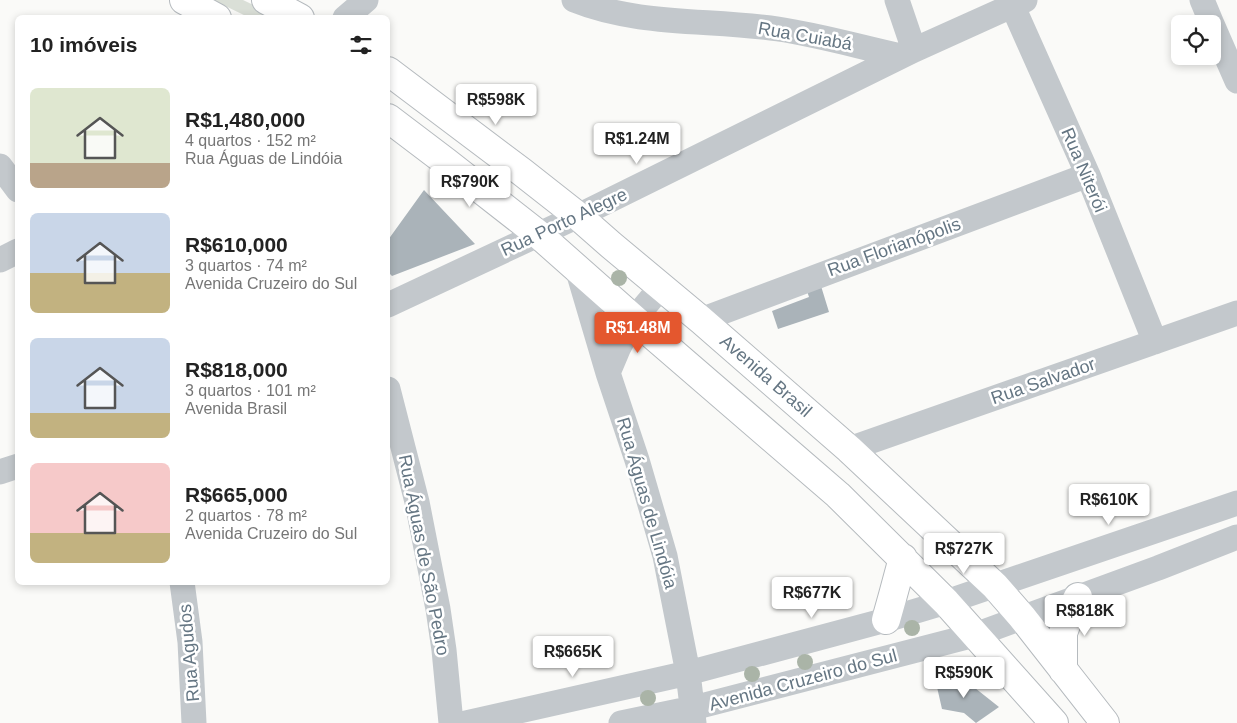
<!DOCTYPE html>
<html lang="pt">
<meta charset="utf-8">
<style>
:root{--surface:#fff;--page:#f6f6f6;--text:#222;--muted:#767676;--accent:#e4572e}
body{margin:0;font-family:Helvetica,sans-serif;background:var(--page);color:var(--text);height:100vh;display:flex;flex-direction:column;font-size:19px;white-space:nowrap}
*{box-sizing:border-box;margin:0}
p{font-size:16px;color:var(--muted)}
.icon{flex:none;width:28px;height:28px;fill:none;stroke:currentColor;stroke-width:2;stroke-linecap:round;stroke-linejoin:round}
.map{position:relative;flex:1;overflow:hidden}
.side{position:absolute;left:15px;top:15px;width:375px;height:570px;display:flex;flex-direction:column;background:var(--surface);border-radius:8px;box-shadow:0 2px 8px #0003}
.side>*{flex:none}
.buttons{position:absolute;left:1171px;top:15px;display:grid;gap:10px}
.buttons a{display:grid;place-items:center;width:50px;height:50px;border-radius:8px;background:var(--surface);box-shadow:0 2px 8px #0003;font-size:25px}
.price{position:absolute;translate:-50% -42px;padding:0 11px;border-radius:5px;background:#fff;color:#222;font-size:16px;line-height:32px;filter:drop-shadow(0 1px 2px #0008)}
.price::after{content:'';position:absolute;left:50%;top:30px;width:15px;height:11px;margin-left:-8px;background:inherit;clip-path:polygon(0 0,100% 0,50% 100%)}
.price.active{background:var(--accent);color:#fff}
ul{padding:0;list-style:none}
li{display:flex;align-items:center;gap:15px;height:125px;padding:0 15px}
li span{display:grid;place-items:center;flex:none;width:140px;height:100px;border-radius:8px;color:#555}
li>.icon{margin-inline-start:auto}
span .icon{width:60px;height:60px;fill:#fffc;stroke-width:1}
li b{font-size:21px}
h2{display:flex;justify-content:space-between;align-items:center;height:60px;padding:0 15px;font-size:21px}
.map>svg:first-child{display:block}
.green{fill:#dadfd7}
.building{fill:#aab3b9}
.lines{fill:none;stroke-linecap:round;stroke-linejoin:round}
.major-casing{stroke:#b5babe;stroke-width:30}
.minor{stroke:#c3c8cc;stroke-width:25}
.major{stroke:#fff;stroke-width:28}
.tree{fill:#aab4a7}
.labels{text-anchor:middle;stroke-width:5;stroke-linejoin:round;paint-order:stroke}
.street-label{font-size:18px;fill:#657683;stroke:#fff}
</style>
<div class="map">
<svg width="1237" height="723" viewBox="0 0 1237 723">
<rect width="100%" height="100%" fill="#fafaf8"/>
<path class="green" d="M213 0H243L278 17H248Z"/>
<path class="building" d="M424 190 475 244 392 276 388 272V240Z
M821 286 829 312 778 329 772 311 809 297 807 291Z
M934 674 975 688 999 707 976 723 964 713 942 709Z"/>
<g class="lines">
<defs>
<path id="major" d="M184 0 217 18
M266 0 300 18
M388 71 522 172 578 216 611 245 701 320 849 449 995 586 1022 617 1105 723
M388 118 446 162 538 234 634 319 838 495 946 602 1054 723
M886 620 893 595 903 558
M1063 670V633L1072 609 1078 597"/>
</defs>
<use href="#major" class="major-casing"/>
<path class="minor" d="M574 0C638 26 710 19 778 29 819 35 860 47 901 56
M897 0 914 50
M1010 0 1088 175 1155 342
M1202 0 1212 24
M345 18 366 0
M1212 24 1237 81
M0 166 18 190
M0 260 18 251
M577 268 608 373 637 460 665 556 688 673 694 723
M388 305 578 216 914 50 1025 0
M701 320 1088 175
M608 373 619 347 634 319 661 287
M388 389 417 502 438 609 444 650 451 723
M849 449 1237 313
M0 472 18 466
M182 582 190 642 194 723
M466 723 688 673 886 620 946 602 1237 503
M621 723 693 708 975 635 1158 568 1237 537"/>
<use href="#major" class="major"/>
</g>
<g class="tree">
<circle cx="619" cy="278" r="8"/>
<circle cx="912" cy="628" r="8"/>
<circle cx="805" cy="662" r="8"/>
<circle cx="752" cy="674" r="8"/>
<circle cx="648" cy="698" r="8"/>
</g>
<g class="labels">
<g class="street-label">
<text transform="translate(805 36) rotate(10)" y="6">Rua Cuiabá</text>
<text transform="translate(1084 170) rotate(67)" y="6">Rua Niterói</text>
<text transform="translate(564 222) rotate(-25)" y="6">Rua Porto Alegre</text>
<text transform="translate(894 247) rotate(-20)" y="6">Rua Florianópolis</text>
<text transform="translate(766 376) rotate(41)" y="6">Avenida Brasil</text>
<text transform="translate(1043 381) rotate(-19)" y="6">Rua Salvador</text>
<text transform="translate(647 503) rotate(74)" y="6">Rua Águas de Lindóia</text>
<text transform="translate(424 555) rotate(79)" y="6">Rua Águas de São Pedro</text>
<text transform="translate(189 653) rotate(-95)" y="6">Rua Agudos</text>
<text transform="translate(803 680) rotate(-15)" y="6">Avenida Cruzeiro do Sul</text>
</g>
</g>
</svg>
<div class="buttons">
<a><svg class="icon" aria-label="locate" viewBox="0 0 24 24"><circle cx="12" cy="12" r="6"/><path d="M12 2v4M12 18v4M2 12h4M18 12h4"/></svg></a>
</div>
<b class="price" style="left:496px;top:126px">R$598K</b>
<b class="price" style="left:637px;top:165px">R$1.24M</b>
<b class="price" style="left:470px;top:208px">R$790K</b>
<b class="price active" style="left:638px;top:354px">R$1.48M</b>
<b class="price" style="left:1109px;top:526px">R$610K</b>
<b class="price" style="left:964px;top:575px">R$727K</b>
<b class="price" style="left:812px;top:619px">R$677K</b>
<b class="price" style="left:1085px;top:637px">R$818K</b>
<b class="price" style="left:573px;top:678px">R$665K</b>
<b class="price" style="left:964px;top:699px">R$590K</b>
<section class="side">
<h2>10 imóveis<svg class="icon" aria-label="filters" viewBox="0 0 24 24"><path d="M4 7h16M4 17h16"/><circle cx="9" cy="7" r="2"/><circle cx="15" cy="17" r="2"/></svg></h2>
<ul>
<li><span style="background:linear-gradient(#dfe7d0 75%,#b9a48a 0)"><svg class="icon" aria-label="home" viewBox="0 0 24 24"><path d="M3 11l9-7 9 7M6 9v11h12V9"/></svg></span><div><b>R$1,480,000</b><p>4 quartos · 152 m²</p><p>Rua Águas de Lindóia</p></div></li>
<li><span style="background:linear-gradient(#c9d6e8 60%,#c2b280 0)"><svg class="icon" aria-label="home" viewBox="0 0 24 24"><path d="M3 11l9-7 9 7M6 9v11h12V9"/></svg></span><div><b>R$610,000</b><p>3 quartos · 74 m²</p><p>Avenida Cruzeiro do Sul</p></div></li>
<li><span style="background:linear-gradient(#c9d6e8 75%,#c2b280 0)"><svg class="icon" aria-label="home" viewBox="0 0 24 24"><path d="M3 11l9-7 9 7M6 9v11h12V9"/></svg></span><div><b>R$818,000</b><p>3 quartos · 101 m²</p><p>Avenida Brasil</p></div></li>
<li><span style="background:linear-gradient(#f6c9c9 70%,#c2b280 0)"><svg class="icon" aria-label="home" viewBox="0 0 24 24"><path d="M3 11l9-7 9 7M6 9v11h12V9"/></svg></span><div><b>R$665,000</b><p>2 quartos · 78 m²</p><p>Avenida Cruzeiro do Sul</p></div></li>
</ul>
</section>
</div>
